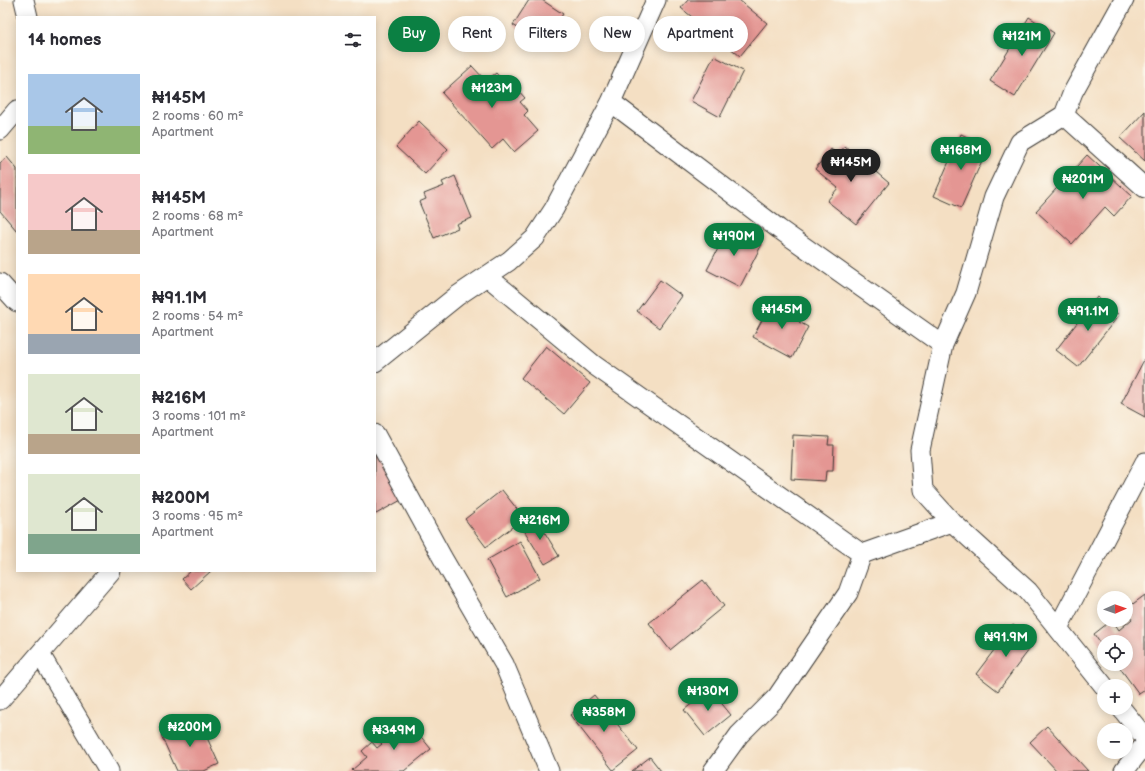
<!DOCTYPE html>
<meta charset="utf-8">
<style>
:root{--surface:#fff;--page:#f2f2f3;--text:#2b2b33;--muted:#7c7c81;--accent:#0b8043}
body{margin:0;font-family:"Balsamiq Sans",sans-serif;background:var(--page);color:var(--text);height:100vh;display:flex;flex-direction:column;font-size:15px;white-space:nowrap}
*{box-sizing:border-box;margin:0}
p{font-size:13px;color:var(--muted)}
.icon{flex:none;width:22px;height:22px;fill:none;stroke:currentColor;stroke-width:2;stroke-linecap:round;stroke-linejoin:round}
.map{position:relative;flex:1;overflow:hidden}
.drawer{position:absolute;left:16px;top:16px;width:360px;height:556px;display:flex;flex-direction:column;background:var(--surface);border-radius:0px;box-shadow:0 2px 10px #0003}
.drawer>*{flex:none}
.top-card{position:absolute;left:388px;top:16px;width:380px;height:36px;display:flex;gap:8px}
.needle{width:26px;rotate:88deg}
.controls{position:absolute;left:1097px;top:591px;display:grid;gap:8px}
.controls a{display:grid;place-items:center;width:36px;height:36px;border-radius:50%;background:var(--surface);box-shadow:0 2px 10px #0003;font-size:20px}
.price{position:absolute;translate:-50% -34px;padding:0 9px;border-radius:14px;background:var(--accent);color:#fff;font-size:13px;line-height:26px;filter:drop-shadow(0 1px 2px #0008)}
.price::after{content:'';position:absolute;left:50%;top:24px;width:12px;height:9px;margin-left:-6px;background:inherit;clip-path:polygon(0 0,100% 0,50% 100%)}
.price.on{background:#222;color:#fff}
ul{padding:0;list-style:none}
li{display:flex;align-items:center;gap:12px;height:100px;padding:0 12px}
li span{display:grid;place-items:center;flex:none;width:112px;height:80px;border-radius:0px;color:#555}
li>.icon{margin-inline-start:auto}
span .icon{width:48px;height:48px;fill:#fffc;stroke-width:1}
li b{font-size:17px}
h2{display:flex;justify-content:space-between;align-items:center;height:48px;padding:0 12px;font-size:17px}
.pill{padding:0 14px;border-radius:18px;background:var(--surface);box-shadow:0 2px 10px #0003;font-size:14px;line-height:36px}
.pill.on{background:var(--accent);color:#fff}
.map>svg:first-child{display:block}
.building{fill:#e49693}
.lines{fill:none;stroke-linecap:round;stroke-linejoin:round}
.minor-casing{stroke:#3c3935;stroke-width:21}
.minor{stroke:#fff;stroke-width:19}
</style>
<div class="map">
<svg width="1145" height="771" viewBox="0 0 1145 771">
<rect width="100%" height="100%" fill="#fbf7ec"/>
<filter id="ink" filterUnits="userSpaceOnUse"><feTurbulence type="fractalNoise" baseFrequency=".025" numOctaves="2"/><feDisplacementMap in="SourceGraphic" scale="8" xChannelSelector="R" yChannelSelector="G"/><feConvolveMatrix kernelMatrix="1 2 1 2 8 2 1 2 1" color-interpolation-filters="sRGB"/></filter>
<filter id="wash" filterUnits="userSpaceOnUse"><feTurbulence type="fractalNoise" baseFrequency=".012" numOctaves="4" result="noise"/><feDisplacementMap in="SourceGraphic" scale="16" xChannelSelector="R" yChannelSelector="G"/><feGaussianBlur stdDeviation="0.9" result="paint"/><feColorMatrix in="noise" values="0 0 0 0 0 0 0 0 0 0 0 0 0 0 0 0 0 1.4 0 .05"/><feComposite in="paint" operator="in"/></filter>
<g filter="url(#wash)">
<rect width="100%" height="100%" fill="#f4dfc3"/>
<g id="blocks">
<path class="building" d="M529 0H542L563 14 555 26 563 32 555 45 546 39 543 44 513 25Z
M688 0H739L767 23 740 56 681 8Z
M1029 17 1054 33 1015 97 990 81Z
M714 56 743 71 720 117 691 101Z
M472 66 486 81 496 73 506 84 510 81 525 98 520 102 528 111 524 115 538 131 514 152 503 139 492 149 442 93Z
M1145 111V161L1120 138Z
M419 121 448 149 425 174 396 147Z
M961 134 988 147 961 208 934 196Z
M845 146 889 183 856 224 827 201 838 188 815 169 831 149 838 155Z
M1087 155 1132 196 1114 216 1105 207 1072 244 1036 211Z
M7 157 17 169V231L0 211V163Z
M455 176 472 218 456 224 458 228 434 238 419 202 426 199 424 194 444 186 442 182Z
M729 227 762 244 740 287 707 270Z
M660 280 682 296 659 328 637 311Z
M1097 297 1119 315 1078 367 1056 350Z
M780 304 803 316 799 322 808 327 792 358 753 337 770 305 778 309Z
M546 346 590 383 564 414 521 378Z
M1145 358V417L1121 404Z
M793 435 829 437 828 445H834L833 471H826L825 481 791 479Z
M375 448 403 499 376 514 375 513Z
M502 490 524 518 486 547 465 519Z
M536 518 559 556 545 564 522 527Z
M520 541 540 578 507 597 487 560Z
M191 571H211L191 589 182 579Z
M703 580 724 606 670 650 649 623Z
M1145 595V690L1139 694 1120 668 1127 662 1126 642H1104V649L1094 634 1112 620 1119 630 1132 619 1126 609Z
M1013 625 1035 642 998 691 976 674Z
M710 689 731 715 705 736 684 710Z
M594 695 638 750 613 770 570 715Z
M198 718 219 764 204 771H177L161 735Z
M409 722 431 749 404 771H353L352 770 367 757 362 751 372 742 377 748 382 744 376 738 388 728 393 735Z
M1047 726 1088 771H1057L1030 742Z
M650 757 661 771H632Z"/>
</g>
</g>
<g filter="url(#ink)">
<use href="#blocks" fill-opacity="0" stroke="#3c3935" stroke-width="1"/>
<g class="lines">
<defs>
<path id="minor" d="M24 0 28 17
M611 102 779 229 943 345
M1064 115 1145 188
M0 130 17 110
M488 277 594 365 862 554 952 522
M0 283 17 302
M375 362 457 296 509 261 535 238 554 209 611 102 656 0
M375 434 442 557 504 664 549 771
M1058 628 1145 462
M40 654 109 771
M1104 686 1028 591 952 522 923 490 920 450 943 345 966 293 994 197 1020 142 1064 115 1073 92 1124 0
M0 700 111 571
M1121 708 1145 738
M713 771 739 735 777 697 848 593 862 554
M1124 771 1145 744"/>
</defs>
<use href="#minor" class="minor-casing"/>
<use href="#minor" class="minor"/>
</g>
</g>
</svg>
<div class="controls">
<a><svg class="needle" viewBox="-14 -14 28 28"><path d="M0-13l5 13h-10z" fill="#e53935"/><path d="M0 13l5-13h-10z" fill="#7c7c81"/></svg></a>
<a><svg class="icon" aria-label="locate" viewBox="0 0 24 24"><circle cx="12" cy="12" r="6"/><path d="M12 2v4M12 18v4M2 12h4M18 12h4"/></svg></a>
<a>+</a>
<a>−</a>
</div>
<b class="price" style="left:1022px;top:57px">₦121M</b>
<b class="price" style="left:492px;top:109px">₦123M</b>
<b class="price" style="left:961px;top:171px">₦168M</b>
<b class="price on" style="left:851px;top:183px">₦145M</b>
<b class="price" style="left:1083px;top:200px">₦201M</b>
<b class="price" style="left:734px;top:257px">₦190M</b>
<b class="price" style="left:782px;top:330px">₦145M</b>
<b class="price" style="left:1088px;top:332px">₦91.1M</b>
<b class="price" style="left:540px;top:541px">₦216M</b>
<b class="price" style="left:1006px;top:658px">₦91.9M</b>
<b class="price" style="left:708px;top:712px">₦130M</b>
<b class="price" style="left:604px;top:733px">₦358M</b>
<b class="price" style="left:190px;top:748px">₦200M</b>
<b class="price" style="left:394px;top:751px">₦349M</b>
<div class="top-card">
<a class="pill on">Buy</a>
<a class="pill">Rent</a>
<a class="pill">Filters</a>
<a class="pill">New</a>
<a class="pill">Apartment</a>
</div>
<section class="drawer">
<h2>14 homes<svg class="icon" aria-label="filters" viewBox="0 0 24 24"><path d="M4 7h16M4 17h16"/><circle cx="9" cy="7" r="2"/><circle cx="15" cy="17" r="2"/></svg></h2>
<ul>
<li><span style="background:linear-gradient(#a9c7e8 65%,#8fb573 0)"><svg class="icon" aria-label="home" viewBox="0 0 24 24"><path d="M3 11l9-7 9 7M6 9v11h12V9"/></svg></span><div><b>₦145M</b><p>2 rooms · 60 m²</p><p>Apartment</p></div></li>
<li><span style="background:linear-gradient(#f6c9c9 70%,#b9a48a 0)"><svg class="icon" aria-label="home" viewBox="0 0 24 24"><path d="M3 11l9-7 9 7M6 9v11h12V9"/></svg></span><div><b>₦145M</b><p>2 rooms · 68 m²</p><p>Apartment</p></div></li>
<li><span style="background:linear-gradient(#ffd9b3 75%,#9aa5b1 0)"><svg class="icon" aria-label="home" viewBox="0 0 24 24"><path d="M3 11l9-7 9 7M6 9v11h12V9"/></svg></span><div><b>₦91.1M</b><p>2 rooms · 54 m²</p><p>Apartment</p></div></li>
<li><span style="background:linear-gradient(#dfe7d0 75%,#b9a48a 0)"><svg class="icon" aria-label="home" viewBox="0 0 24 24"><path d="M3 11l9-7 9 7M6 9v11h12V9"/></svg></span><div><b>₦216M</b><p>3 rooms · 101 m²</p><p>Apartment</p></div></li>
<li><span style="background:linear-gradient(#dfe7d0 75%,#7fa58c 0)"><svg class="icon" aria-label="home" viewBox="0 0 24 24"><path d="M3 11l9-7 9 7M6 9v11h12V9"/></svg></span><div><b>₦200M</b><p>3 rooms · 95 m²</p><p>Apartment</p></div></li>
</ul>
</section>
</div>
